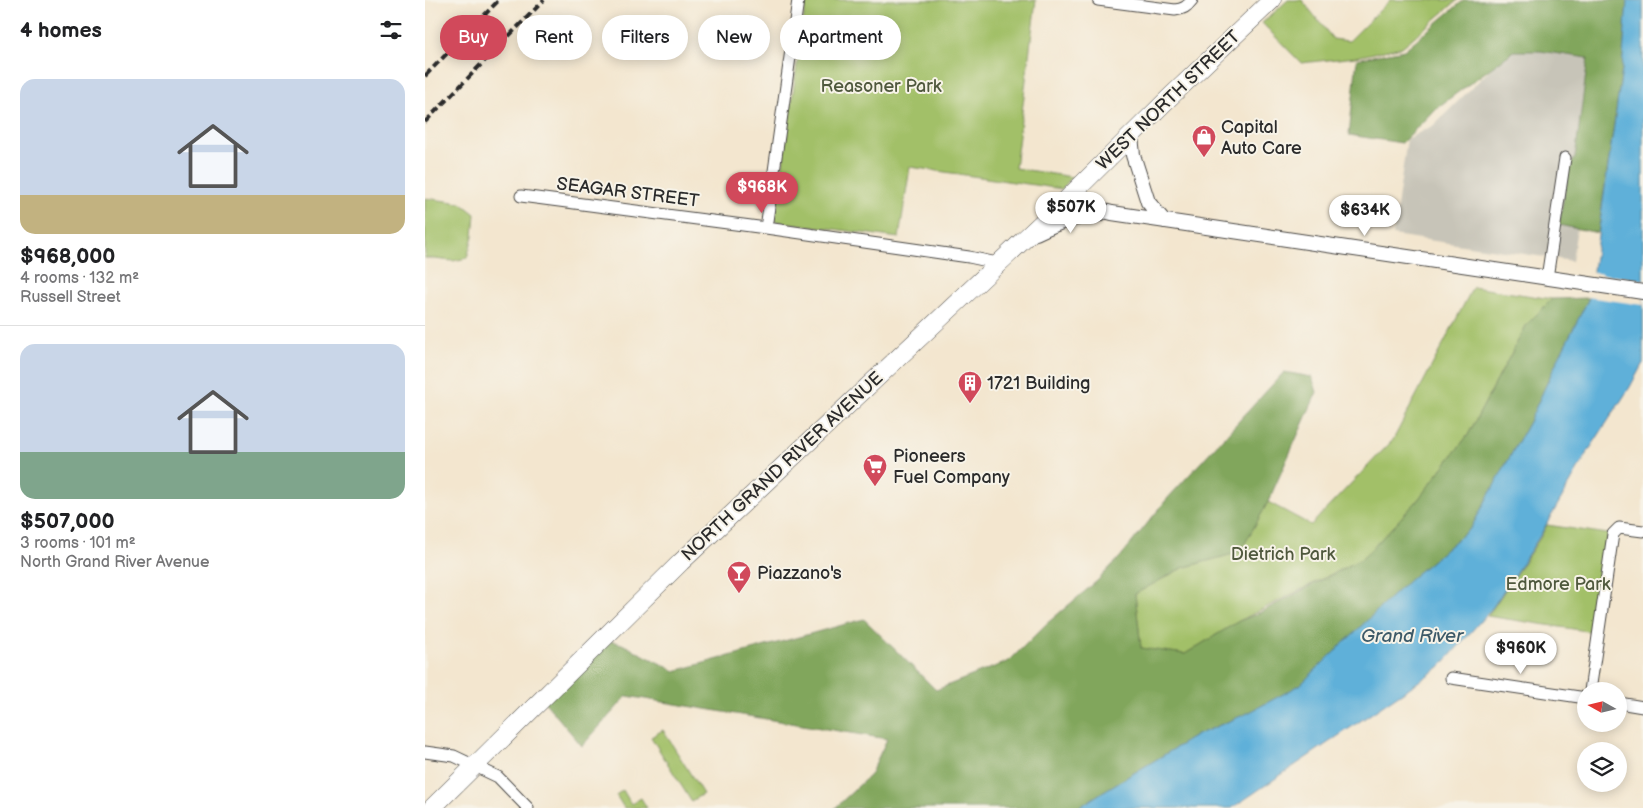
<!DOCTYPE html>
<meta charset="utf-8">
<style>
:root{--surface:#fff;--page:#f2f2f2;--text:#202124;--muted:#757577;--line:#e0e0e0;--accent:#d1495b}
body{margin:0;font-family:"Balsamiq Sans",sans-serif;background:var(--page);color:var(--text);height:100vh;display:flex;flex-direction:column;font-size:19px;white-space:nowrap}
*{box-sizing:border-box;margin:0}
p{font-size:16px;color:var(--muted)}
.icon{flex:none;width:28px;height:28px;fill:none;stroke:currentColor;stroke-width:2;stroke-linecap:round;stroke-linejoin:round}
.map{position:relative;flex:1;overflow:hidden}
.sheet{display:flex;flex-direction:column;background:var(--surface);width:425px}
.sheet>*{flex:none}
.banner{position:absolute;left:15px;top:15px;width:475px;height:45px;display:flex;gap:10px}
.needle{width:32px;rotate:278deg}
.buttons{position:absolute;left:1152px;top:682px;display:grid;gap:10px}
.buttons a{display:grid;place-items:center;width:50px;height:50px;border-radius:50%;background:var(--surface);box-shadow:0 2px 12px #0003;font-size:25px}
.price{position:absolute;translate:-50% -42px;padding:0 11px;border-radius:18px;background:#fff;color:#222;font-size:16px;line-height:32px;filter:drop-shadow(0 1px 2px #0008)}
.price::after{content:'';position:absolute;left:50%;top:30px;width:15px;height:11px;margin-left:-8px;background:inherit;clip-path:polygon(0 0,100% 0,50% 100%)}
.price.active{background:var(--accent);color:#fff}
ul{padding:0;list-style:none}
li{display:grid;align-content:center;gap:10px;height:265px;padding:0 20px}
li+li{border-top:1px solid var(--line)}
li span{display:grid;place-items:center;height:155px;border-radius:15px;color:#555}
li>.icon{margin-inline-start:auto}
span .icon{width:90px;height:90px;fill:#fffc;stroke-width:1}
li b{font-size:21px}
h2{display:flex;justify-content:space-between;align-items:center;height:60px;padding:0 20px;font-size:21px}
.chip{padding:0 18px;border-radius:22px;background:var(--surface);box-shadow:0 2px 12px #0003;font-size:18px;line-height:45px}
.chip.active{background:var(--accent);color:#fff}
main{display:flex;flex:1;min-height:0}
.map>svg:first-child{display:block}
.industrial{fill:#c7c4b8}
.green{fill:#a2c068;stroke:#66764a}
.forest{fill:#81a65c;stroke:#566844}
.water{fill:#5eb0d9;stroke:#446e82}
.pier{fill:#f3e6cf}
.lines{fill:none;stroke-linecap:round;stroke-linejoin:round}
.minor-casing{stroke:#494744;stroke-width:13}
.tertiary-casing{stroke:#494744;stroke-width:16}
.primary-casing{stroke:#494744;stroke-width:19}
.minor{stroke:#fff;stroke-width:11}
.tertiary{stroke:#fff;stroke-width:14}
.primary{stroke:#fff;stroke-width:18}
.rail{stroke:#2b2b2b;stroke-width:4;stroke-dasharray:8 4;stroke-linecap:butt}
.labels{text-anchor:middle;stroke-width:4;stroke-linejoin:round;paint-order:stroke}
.park-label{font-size:18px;fill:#4f583d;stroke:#f7f3e8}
.street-label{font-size:18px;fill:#2b2b2b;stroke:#f7f3e8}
.poi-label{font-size:18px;fill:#2b2b2b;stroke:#f7f3e8;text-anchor:start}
.water-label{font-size:19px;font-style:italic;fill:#3d5a68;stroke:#f7f3e8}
</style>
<main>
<section class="sheet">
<h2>4 homes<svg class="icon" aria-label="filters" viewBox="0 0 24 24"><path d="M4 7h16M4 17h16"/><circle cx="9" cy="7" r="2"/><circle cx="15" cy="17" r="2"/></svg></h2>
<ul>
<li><span style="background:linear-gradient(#c9d6e8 75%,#c2b280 0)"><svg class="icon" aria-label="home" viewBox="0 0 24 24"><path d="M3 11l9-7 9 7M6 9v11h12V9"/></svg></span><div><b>$968,000</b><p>4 rooms · 132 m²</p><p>Russell Street</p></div></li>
<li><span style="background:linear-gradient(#c9d6e8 70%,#7fa58c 0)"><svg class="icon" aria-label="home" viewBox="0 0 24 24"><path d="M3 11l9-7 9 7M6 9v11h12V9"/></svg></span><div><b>$507,000</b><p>3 rooms · 101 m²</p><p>North Grand River Avenue</p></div></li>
</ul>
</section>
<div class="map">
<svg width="1218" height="808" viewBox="0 0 1218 808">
<rect width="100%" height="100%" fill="#f7f3e8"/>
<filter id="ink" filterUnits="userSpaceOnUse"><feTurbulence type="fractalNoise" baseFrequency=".02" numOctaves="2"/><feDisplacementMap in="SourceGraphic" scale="10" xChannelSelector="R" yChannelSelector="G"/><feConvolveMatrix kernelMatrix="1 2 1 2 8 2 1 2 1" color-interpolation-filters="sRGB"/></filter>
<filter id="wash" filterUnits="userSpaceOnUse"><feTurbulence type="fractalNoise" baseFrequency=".0096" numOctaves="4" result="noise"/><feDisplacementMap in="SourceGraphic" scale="20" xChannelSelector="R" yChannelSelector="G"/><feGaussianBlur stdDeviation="1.12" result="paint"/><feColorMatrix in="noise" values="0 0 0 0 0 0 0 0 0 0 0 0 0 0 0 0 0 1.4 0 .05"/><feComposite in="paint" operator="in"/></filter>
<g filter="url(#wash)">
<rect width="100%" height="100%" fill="#f3e6cf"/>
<path class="industrial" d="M1090 45 1177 58 1147 261 968 235 982 139 1009 125Z"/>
<path class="green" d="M381 0H611L590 168 647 177 637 189 485 167 474 238 350 221Z
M863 0H877L908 39 924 41 965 0H1033L977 47 931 57 876 63 837 23Z
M0 198 36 203 50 214 48 236 42 258 28 261 0 258Z
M1048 287 1127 299 1102 324 1043 435 992 501 938 558 814 621 760 654 716 648 710 594 757 568 815 552 843 502 886 525 968 440Z
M1122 525 1183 534 1168 632 1062 616 1068 608 1115 538Z
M238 730 278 794 266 801 226 737Z
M198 790 206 804 216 798 222 808H199L191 795Z"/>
<path class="forest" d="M1039 0H1202L1197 70 1173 233 1134 225 1144 167 1150 158 1163 58 1115 51H1089L1009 110 977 143 924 135 932 59 979 50Z
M1164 298 1133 359 1105 420 1046 528 983 581 875 685 823 713 772 735 679 791 653 808H410L445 775 462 739 202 696 157 746 117 699 178 639 197 644 250 671 439 619 511 690 584 661 620 625 672 581 696 556 742 499 859 372 887 377 892 392 843 502 815 552 757 568 710 594 716 648 760 654 814 621 834 613 938 558 992 501 1043 435 1102 324 1127 299Z"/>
<path class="water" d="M1202 0H1218V363L1205 387 1164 450 1113 539 1068 607 1015 667 807 808H653L679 791 772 735 823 713 875 685 983 581 1046 528 1105 420 1133 359 1164 298 1197 70Z"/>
<path class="pier" d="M1165 272 1218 280V305L1162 297Z"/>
</g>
<g filter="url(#ink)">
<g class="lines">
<defs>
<path id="minor" d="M673 0 750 10C758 9 762 7 767 0
M96 196 341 228 544 257 572 263
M341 228 373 0
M1122 278 1140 158
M1026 678 1161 698
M1165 691 1188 534 1194 528 1218 531
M1194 703 1218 707
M0 752 29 756 73 777 103 808"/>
<path id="tertiary" d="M706 136 708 155 723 202 739 221
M640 201 687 213 1218 292
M611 233C634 222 651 216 676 214"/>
<path id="primary" d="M7 808 256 562 640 201 743 99 847 0"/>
</defs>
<use href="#minor" class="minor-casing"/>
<use href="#tertiary" class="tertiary-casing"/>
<use href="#primary" class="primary-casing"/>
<use href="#minor" class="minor"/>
<use href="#tertiary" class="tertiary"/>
<use href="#primary" class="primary"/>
<path class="rail" d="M0 76 74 0
M0 122 119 0"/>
</g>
</g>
<defs>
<symbol id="shop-pin" viewBox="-11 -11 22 30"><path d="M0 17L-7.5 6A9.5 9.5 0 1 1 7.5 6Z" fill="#d1495b" stroke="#f7f3e8"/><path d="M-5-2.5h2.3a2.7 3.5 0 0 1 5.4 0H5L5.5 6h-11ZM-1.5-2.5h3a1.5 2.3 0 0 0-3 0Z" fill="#fff"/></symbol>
<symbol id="building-pin" viewBox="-11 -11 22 30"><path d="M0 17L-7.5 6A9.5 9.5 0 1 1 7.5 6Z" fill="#d1495b" stroke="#f7f3e8"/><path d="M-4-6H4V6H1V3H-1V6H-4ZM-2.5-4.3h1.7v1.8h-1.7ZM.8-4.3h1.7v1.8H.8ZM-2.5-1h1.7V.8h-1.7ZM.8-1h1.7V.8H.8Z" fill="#fff"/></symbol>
<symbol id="supermarket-pin" viewBox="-11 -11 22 30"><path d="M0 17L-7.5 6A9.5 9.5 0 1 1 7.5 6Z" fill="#d1495b" stroke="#f7f3e8"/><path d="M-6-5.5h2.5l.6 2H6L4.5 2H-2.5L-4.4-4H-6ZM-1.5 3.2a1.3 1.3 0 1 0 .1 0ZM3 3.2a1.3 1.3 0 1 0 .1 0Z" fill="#fff"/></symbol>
<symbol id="bar-pin" viewBox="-11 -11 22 30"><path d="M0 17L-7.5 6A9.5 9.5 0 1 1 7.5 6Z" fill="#d1495b" stroke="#f7f3e8"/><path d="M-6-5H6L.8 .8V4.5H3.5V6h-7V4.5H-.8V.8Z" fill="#fff"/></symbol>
</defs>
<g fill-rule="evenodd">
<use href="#shop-pin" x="765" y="123" width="28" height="38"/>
<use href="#building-pin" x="531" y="369" width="28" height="38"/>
<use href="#supermarket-pin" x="436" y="452" width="28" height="38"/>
<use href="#bar-pin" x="300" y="559" width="28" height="38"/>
</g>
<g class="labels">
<g class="park-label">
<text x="456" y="92">Reasoner Park</text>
<text x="858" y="560">Dietrich Park</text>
<text x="1133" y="590">Edmore Park</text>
</g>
<g class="street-label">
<text transform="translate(743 100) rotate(-44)" y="6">WEST NORTH STREET</text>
<text transform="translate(203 192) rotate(7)" y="6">SEAGAR STREET</text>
<text transform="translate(357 466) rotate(-43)" y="6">NORTH GRAND RIVER AVENUE</text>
</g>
<g class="poi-label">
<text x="796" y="133">Capital<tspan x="796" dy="21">Auto Care</tspan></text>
<text x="562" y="389">1721 Building</text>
<text x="468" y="462">Pioneers<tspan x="468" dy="21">Fuel Company</tspan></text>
<text x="332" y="579">Piazzano's</text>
</g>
<g class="water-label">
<text x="987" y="642">Grand River</text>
</g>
</g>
</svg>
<div class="buttons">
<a><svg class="needle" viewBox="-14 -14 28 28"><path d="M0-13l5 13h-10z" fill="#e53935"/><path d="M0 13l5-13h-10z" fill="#757577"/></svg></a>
<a><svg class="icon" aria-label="layers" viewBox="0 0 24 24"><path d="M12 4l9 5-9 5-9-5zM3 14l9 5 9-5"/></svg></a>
</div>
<b class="price active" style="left:337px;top:214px">$968K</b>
<b class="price" style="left:646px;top:234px">$507K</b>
<b class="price" style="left:940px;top:237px">$634K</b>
<b class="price" style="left:1096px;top:675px">$960K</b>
<div class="banner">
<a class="chip active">Buy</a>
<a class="chip">Rent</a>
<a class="chip">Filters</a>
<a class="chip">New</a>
<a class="chip">Apartment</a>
</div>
</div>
</main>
